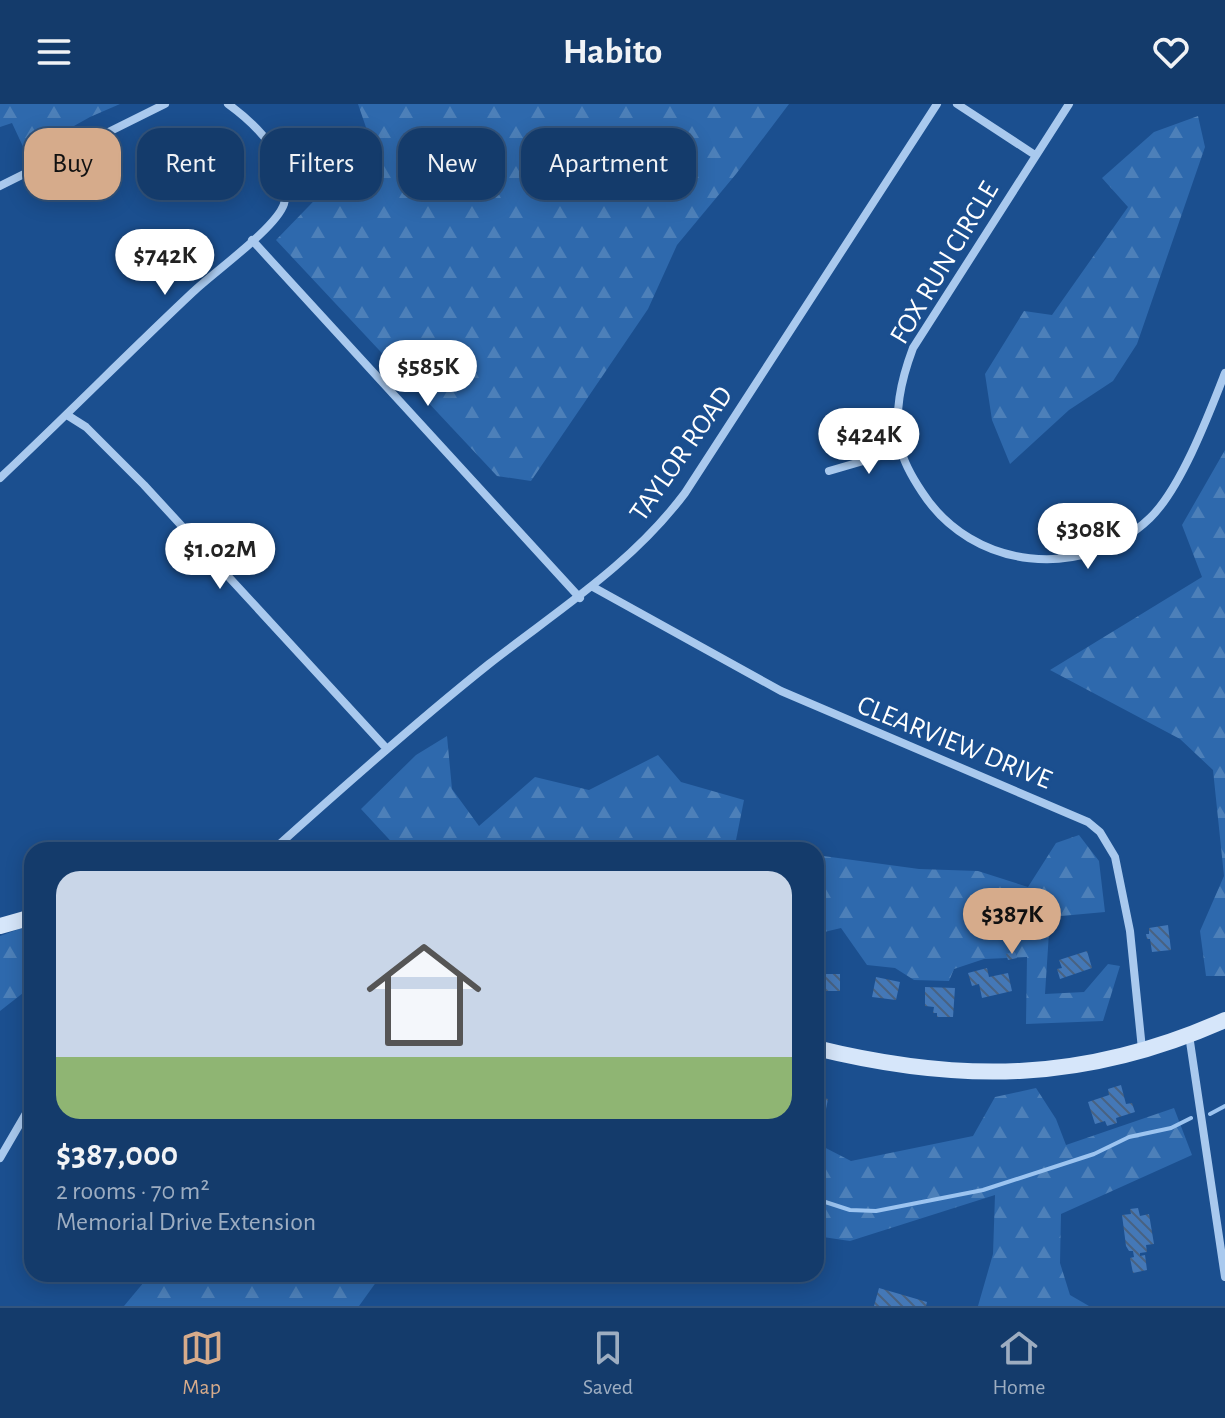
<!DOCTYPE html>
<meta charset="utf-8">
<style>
:root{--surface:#143b6b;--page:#214673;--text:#f1f3f6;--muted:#9dadc1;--line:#33557e;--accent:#d6ab8b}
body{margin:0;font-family:"Alegreya Sans",sans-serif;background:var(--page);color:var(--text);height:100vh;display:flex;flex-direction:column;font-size:30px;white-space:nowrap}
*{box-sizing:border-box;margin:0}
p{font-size:26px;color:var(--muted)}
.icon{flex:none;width:44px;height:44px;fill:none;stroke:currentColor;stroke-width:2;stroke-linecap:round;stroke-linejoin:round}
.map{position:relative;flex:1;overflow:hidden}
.panel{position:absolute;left:24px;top:738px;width:800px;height:440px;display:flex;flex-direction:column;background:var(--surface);border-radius:24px;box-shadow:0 4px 20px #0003,0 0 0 2px var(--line)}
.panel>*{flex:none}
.banner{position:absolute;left:24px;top:24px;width:800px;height:72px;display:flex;gap:16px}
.price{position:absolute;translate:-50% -68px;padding:0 18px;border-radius:28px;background:#fff;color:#222;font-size:26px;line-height:52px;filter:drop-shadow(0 2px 4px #0008)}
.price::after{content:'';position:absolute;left:50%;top:48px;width:24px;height:18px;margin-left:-12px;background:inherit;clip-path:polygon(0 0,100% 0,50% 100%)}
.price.active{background:var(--accent);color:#111}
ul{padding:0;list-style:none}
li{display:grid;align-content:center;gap:16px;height:424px;padding:0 32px}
li span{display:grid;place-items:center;height:248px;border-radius:24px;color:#555}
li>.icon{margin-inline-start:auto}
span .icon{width:144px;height:144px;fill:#fffc;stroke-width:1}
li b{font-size:34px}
.tag{padding:0 28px;border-radius:24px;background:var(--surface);box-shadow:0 4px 20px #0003,0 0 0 2px var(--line);font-size:28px;line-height:72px}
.tag.active{background:var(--accent);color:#111}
header{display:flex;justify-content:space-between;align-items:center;height:104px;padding:0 32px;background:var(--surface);font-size:36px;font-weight:700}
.tabs{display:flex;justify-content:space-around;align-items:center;height:112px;border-top:2px solid var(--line);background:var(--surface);font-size:22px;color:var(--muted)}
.tabs a{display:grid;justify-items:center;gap:4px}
.tabs .active{color:var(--accent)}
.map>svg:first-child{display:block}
.forest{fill:url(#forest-firs)}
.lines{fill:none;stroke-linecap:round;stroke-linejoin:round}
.stream{stroke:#9cc4f0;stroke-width:4}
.building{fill:url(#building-back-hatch)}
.street{stroke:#a9c9ee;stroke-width:8}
.secondary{stroke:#d6e6fa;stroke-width:16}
.labels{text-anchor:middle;stroke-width:6;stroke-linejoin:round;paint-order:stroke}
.street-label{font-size:28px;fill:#fff;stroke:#1b4f8f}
</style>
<header><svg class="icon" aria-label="menu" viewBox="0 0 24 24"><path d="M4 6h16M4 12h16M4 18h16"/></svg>Habito<svg class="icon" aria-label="heart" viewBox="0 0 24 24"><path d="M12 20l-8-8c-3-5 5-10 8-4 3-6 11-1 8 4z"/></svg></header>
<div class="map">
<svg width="1225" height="1202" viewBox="0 0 1225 1202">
<defs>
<pattern id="forest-firs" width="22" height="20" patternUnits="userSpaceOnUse" patternTransform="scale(2)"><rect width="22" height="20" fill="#2e69ad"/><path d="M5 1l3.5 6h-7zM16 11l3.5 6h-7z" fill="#4d80b9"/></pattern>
<pattern id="building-back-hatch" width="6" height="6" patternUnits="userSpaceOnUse" patternTransform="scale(2)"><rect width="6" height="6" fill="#4478b7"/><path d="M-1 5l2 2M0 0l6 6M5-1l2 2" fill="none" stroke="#486282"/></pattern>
</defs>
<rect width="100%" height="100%" fill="#1b4f8f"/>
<path class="forest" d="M0 0H120L90 13 26 49 12 19 0 23Z
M358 0H789L736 70 677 141 648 205 531 377 497 372 276 136 371 38Z
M1198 12 1205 43 1137 240 1113 277 1069 306 1010 360 992 316 985 270 1024 207 1052 211 1128 103 1102 74 1154 28Z
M1225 346V872H1206L1200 827 1224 772 1213 666 1180 635 1050 566 1202 473 1182 421Z
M447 632 452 685 479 722 535 673 589 686 658 651 681 678 744 696 734 746H399L361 705 416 651Z
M1079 731 1099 757 1105 808 1050 813 1045 890 1084 888 1108 860 1120 862 1103 917 1026 920 1027 853 984 855 954 865 949 877 914 876 895 864 867 861 841 824 816 830V751L919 765 978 767 1028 783 1056 739Z
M32 823V882L0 907V832L19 825Z
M1036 984 1056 1015 1066 1041 1174 1004 1192 1051 1061 1110 1060 1159 1070 1191 1089 1202H978L993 1150 995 1091 850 1137 816 1132V1039L851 1057 973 1032 995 993Z
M148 1170H382L359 1202H124L144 1178Z"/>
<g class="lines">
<path class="stream" d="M1210 1010 1225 1002
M816 1095 850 1106 876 1107 983 1086 1094 1050 1129 1033 1171 1024 1191 1014"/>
</g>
<path class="building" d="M1168 821 1171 846 1152 848 1150 835H1147L1146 830H1149V824Z
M1015 847 1017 854 1008 856 1006 850Z
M1087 847 1092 864 1060 875 1057 865 1062 864 1059 856Z
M987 864 989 873 1008 869 1012 887 982 894 979 880 972 882 968 869Z
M816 870H840V887H816Z
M876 873 900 878 896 896 872 893Z
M925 883 955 884 953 913H937V909H933L934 903 925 902Z
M1121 981 1126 1000 1132 999 1135 1008 1116 1014 1117 1019 1107 1022 1105 1017 1095 1020 1088 998 1109 991 1108 985Z
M816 992 828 995 824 1015 816 1014Z
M1138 1104 1140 1112 1149 1110 1154 1140 1146 1141 1147 1148 1140 1149V1152L1145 1151 1147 1166 1133 1169 1130 1154 1134 1153 1133 1147H1129L1126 1142 1122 1111 1131 1110 1130 1105Z
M879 1184 927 1198 926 1202H874Z"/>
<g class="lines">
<path class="street" d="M957 0 1035 51
M1069 0 913 244C901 276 893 310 901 345 904 360 914 376 922 388 972 466 1083 478 1150 414 1181 384 1209 310 1225 269
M0 82 165 0
M252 136 580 494
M67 311 86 323 144 381 387 645
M829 367 901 346
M0 374C65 313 128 249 193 188 214 168 276 124 284 100 296 59 257 21 228 0
M593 483 781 587 1088 718 1100 728 1115 753 1130 827 1142 945
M273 746C343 683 415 619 489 560 558 506 631 461 685 389L937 0
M1189 931 1225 1173
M0 1054 32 999"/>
<path class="secondary" d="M0 822 32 813
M816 944C962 980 1086 978 1225 916"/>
</g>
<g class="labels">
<g class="street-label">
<text transform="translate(943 158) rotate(-59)" y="10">FOX RUN CIRCLE</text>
<text transform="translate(680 349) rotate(-55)" y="10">TAYLOR ROAD</text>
<text transform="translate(955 637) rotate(22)" y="10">CLEARVIEW DRIVE</text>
</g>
</g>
</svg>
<b class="price" style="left:165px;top:193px">$742K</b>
<b class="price" style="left:428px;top:304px">$585K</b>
<b class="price" style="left:869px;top:372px">$424K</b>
<b class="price" style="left:1088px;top:467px">$308K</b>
<b class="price" style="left:220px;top:487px">$1.02M</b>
<b class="price active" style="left:1012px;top:852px">$387K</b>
<div class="banner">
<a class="tag active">Buy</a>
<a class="tag">Rent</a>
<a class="tag">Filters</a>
<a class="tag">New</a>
<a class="tag">Apartment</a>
</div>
<section class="panel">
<ul>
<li><span style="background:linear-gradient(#c9d6e8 75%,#8fb573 0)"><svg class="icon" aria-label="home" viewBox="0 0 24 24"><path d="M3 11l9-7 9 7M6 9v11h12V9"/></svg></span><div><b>$387,000</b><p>2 rooms · 70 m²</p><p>Memorial Drive Extension</p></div></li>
</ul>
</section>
</div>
<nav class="tabs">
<a class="active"><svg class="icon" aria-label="map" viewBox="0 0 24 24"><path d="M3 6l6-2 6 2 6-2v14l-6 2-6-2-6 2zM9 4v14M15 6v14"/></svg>Map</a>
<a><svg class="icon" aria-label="saved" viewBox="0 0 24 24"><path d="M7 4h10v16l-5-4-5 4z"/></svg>Saved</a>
<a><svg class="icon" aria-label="home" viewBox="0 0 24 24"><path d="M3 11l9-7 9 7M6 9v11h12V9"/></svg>Home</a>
</nav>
